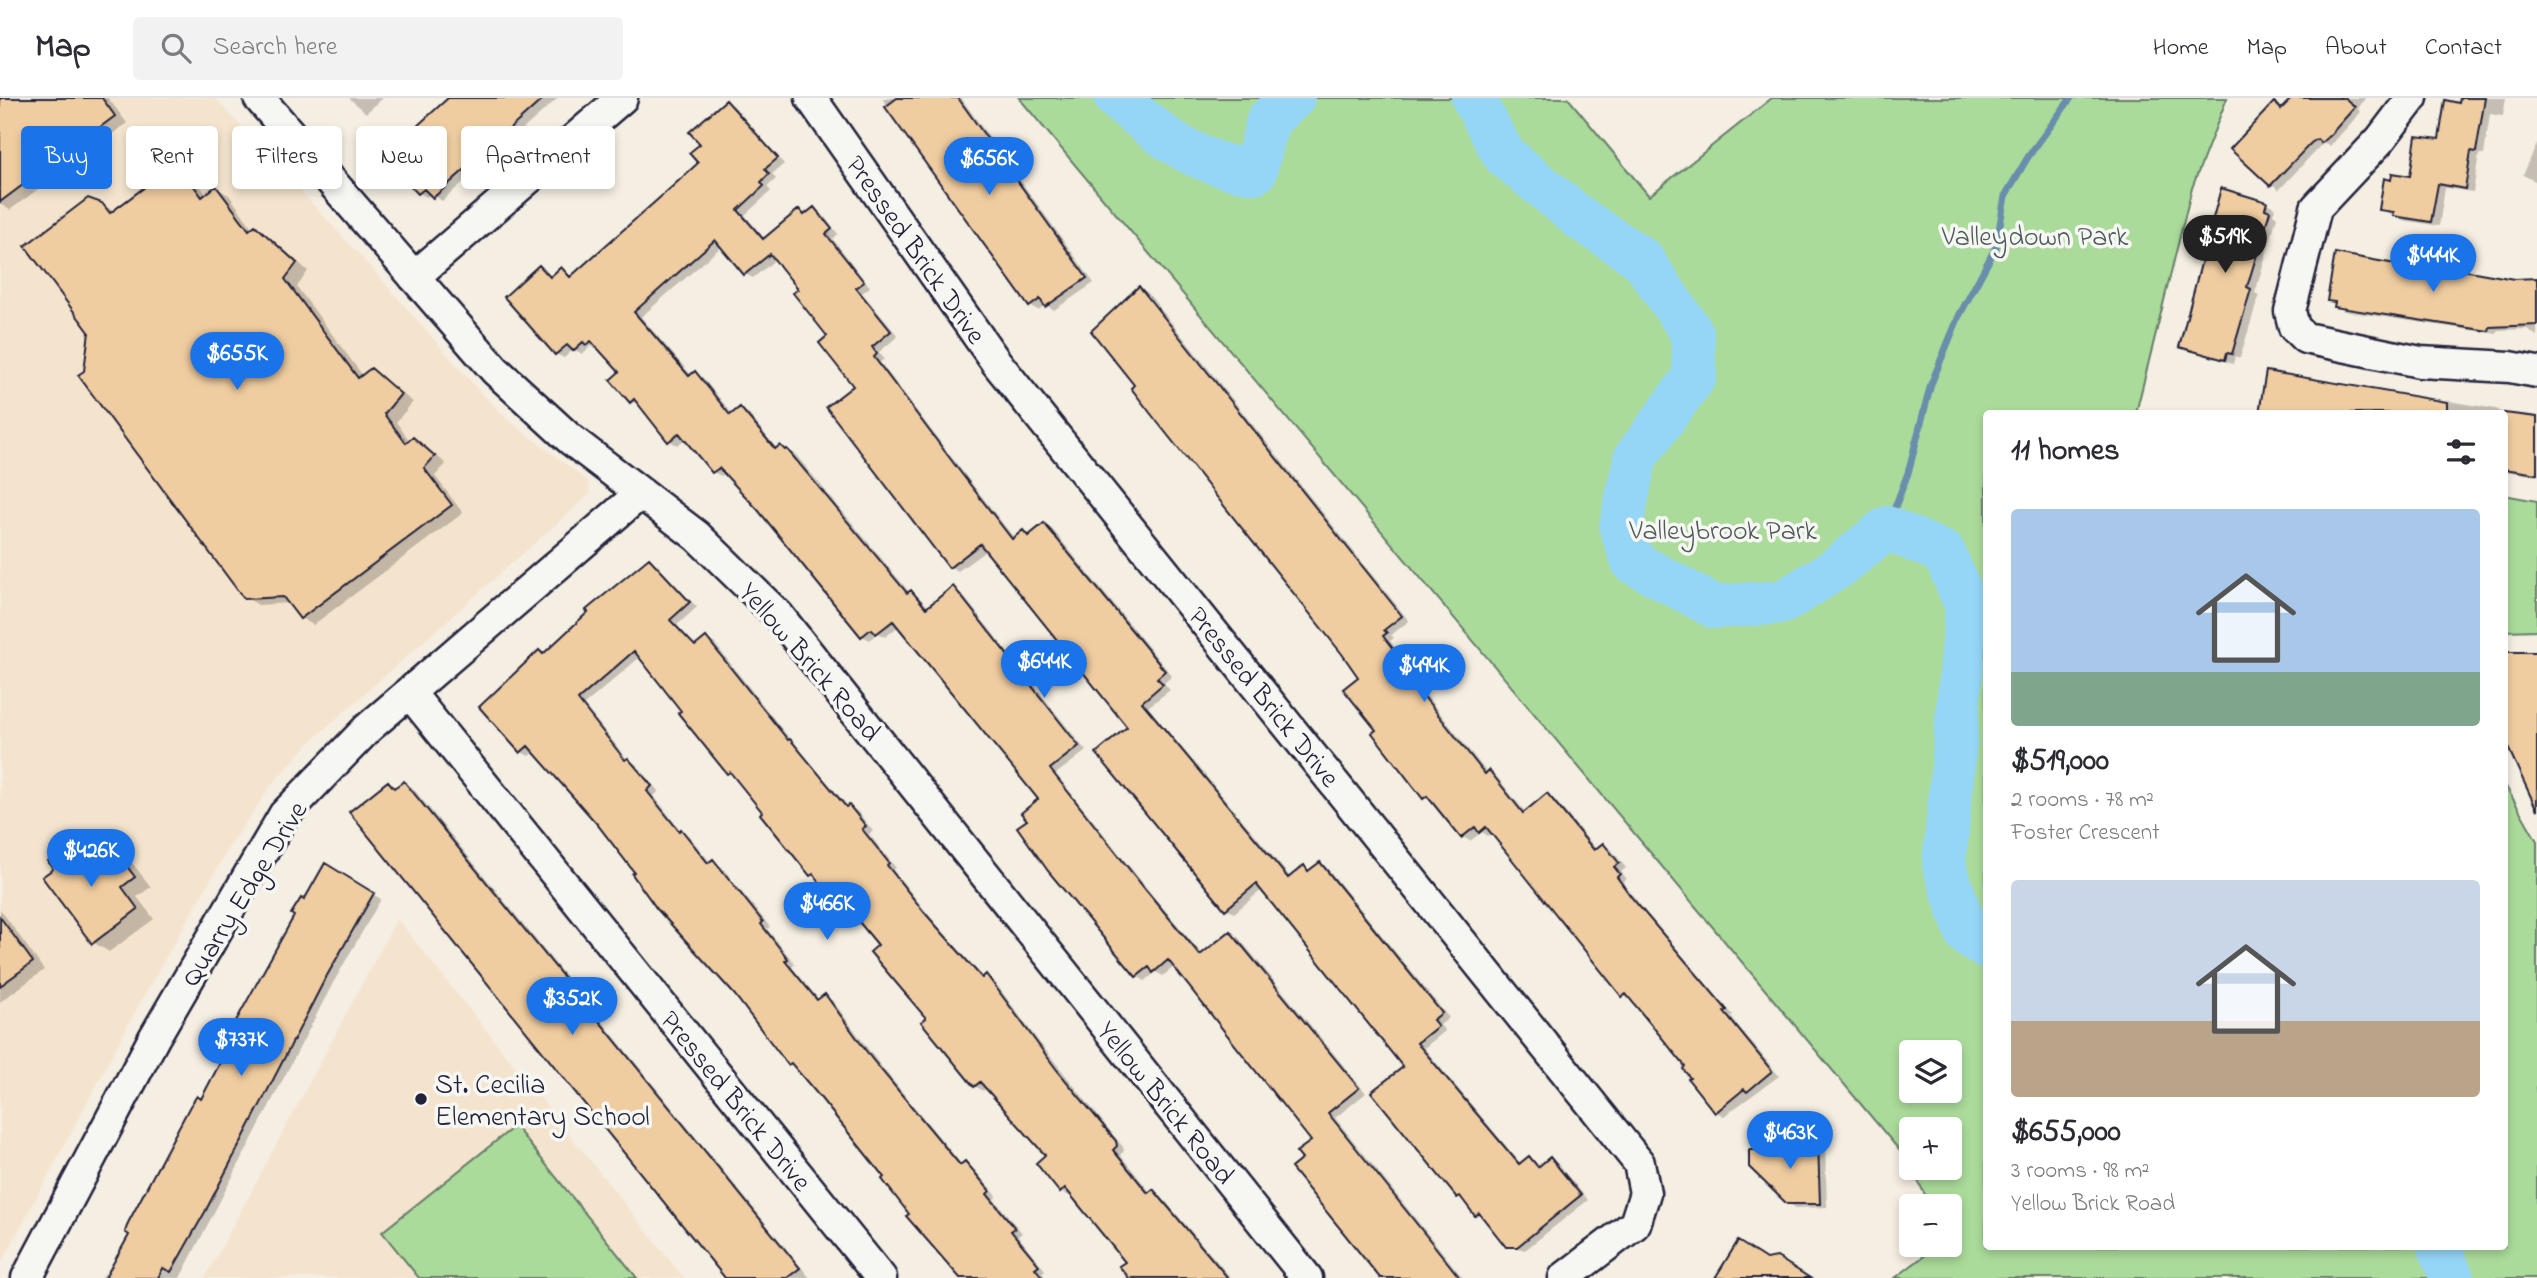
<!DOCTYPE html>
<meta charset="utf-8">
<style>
:root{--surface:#fff;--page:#f2f2f3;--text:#2b2b33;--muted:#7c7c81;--line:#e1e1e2;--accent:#1a73e8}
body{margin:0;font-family:"Indie Flower",sans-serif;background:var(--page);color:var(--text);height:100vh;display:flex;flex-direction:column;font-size:26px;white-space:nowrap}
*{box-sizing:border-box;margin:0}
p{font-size:23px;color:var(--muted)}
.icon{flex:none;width:38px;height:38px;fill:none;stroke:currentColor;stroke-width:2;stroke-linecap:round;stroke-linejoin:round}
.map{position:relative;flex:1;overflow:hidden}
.sheet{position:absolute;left:1983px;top:312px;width:525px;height:840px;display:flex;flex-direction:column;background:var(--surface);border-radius:7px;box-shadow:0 4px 10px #0003}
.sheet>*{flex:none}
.banner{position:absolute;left:21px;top:28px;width:665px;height:63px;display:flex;gap:14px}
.tools{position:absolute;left:1899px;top:942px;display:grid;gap:14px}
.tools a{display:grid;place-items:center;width:63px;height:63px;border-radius:7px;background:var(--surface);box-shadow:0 4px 10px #0003;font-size:35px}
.price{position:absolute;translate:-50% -60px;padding:0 16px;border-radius:24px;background:var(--accent);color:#fff;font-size:23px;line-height:46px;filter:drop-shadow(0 2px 4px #0008)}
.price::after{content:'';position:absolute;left:50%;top:42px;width:21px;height:16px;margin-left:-10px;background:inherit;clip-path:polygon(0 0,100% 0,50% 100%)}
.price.on{background:#222;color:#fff}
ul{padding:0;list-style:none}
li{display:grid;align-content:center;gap:14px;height:371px;padding:0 28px}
li span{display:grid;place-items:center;height:217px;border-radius:7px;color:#555}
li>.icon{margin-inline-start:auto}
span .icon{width:126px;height:126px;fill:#fffc;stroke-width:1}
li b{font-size:30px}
h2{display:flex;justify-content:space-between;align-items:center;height:84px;padding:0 28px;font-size:30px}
.tag{padding:0 24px;border-radius:7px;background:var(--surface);box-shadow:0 4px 10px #0003;font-size:24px;line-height:63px}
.tag.on{background:var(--accent);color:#fff}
header{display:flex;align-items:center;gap:42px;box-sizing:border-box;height:98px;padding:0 35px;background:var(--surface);border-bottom:2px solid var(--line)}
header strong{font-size:33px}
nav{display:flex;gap:38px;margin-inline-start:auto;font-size:24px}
.search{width:490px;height:63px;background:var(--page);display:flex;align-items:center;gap:18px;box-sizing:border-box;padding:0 24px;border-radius:7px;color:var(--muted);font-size:26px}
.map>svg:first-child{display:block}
.built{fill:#f4e4ce}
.green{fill:#abdb9b;stroke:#667e6b;stroke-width:2;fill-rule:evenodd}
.shadow{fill:#0003}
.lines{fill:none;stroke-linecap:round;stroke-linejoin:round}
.stream{stroke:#678eab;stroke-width:7}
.river{stroke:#95d6f6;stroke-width:44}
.building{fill:#f0cda1;stroke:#22223b;stroke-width:2}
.minor-casing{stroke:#22223b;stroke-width:35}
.minor{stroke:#f6f6f2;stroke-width:30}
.poi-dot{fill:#22223b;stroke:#f6f6f2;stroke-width:2.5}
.labels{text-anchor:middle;stroke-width:7;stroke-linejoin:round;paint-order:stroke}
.park-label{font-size:28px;fill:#4b5a58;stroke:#f6f6f2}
.street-label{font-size:28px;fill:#22223b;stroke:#f6f6f2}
.poi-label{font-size:28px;fill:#22223b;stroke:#f6f6f2;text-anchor:start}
</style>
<header>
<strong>Map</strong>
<div class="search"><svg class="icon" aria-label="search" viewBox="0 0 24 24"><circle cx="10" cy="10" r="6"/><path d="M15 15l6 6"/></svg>Search here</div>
<nav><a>Home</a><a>Map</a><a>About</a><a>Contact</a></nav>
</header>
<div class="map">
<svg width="2537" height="1180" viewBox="0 0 2537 1180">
<rect width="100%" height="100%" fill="#f5eee2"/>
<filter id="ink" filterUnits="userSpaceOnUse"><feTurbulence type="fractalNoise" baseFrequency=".0143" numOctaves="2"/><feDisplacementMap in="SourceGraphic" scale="14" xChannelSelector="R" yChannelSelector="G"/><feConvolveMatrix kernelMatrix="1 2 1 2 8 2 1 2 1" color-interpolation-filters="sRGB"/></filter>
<g filter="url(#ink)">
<path class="built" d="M0 0H215L375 174 480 294 508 322 589 384 590 396 310 644 272 686 231 746 142 901 0 1168Z
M397 821 684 1180H205Z"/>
<path class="green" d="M1019 0H1568L1649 98 1772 0H2227L2192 90 2136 315H1986V1148H2504V685L2537 743V1180H1895L1940 1146H1950V1108H1931L1906 1060 1895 1047ZM1911 954H1950V992H1911ZM1911 1031H1950V1069H1911Z
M2504 397 2537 403V532L2504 533Z
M515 1028 637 1180H419L382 1134Z"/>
<path class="shadow" d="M0 0H108L127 25 10 112 0 106Z
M349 0H383L366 15Z
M452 0H558L442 103 431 95 427 99 419 95Z
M882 0H961L1094 185 1054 212 1046 207 1038 212 1030 208Z
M2294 0H2365L2358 11 2361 14 2330 48 2325 45 2319 49 2279 92 2233 51 2275 6 2283 11Z
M2462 0H2506L2503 18 2490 16 2484 57 2479 56 2473 94 2445 90 2439 128 2403 122 2381 111 2392 84 2412 80 2440 43Z
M726 4 734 8 784 66 772 76 776 81 767 89 771 93 745 117 765 141 799 113 806 118 814 111 822 116 838 136 833 141 870 189 862 195 898 238 879 254 884 261 880 264 965 377 1015 441 1023 434 1030 438 1044 427 1052 431 1172 578 1164 585 1170 592 1148 609 1291 780 1304 769 1310 773 1320 766 1328 771 1449 920 1440 927 1445 933 1424 950 1521 1066 1529 1060 1540 1069 1550 1061 1558 1066 1588 1102 1525 1152 1508 1147 1485 1120 1476 1117 1458 1098 1405 969 1263 791 1234 815 1226 810 1130 629 987 452 958 473 951 469 829 309 856 288 800 191 776 161 753 180 745 176 722 148 641 219 692 278 695 276 703 280 733 317 740 311 748 315 777 351 780 349 796 357 910 495 919 499 929 510 953 491 961 495 1086 653 1056 676 1153 798 1203 857 1230 835 1238 839 1366 995 1335 1020 1463 1180H1382L1304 1062 1313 1043 1175 868 1163 878 1156 874 1145 883 1137 878 1029 722 1041 701 899 528 885 539 878 535 870 542 862 538 726 375 721 378 713 374 686 341 677 347 670 343 641 307 631 304 621 274 598 248 595 250 591 248 582 256 574 251 564 260 556 256 540 169 552 179 561 171 572 179 700 65Z
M2537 46V84L2523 77Z
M177 67 189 74 207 97 216 90 229 97 253 131 268 137 308 173 297 189 363 278 371 272 413 304 396 324 410 343 413 341 426 348 446 366 435 378 463 415 313 527 301 520 290 505 258 507 245 499 85 274 102 106 115 114Z
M2222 92 2267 105 2275 110 2273 116 2277 119 2255 195 2259 197 2240 260 2235 258 2233 266 2181 248Z
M2436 175 2537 182V238L2527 231 2498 232 2497 236 2344 213 2329 202Z
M1139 190 1147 194 1409 523 1391 537 1394 540 1390 543 1421 583 1417 586 1488 676 1497 679 1526 715 1547 697 1555 702 1597 752 1603 747 1611 751 1626 770 1621 774 1627 781 1623 784 1640 807 1733 917 1731 919 1779 978 1724 1018 1716 1014 1688 969 1633 902 1623 898 1493 734 1488 738 1482 734 1470 743 1463 739 1434 703 1424 700 1378 632 1360 579 1344 555 1211 389 1093 233Z
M2431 300 2496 311 2503 315H2261L2430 303Z
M2504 316 2537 322V378L2504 373Z
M649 462 697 509 677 527 697 549 707 541 715 546 792 644 848 708 857 713 873 733 869 736 896 770 893 772 932 821 984 880 994 883 1039 944 1123 1049 1124 1053 1120 1057 1151 1095 1161 1098 1231 1180H1131L1127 1164 1072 1096 1069 1098 1061 1093 1048 1057 987 989 983 993 975 988 880 848 852 813 842 810 819 781 811 777 640 559 584 607 627 661 636 666 659 693 654 698 681 733 689 738 711 765 721 768 770 829 767 831 795 866 792 869 820 903 825 898 833 903 880 967 962 1067 965 1065 973 1070 997 1098 994 1101 1022 1135 1018 1138 1045 1172 1042 1175 1046 1180H967L925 1138 856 1040 797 971 789 966 712 868 676 832 637 774 535 653 529 658 521 654 544 557Z
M389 685 397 690 404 685 412 689 810 1180H728Z
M88 746 109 762 116 756 133 766 151 789 137 799 154 821 109 854 93 844 56 771 72 747 81 752Z
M326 768 381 801 333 885 180 1180H101L105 1175 109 1177Z
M0 811 44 872 0 904Z
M1817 1045 1825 1050 1827 1109 1796 1110 1788 1105V1051Z"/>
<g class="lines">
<path class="stream" d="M1887 430 1908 375 1931 286 1959 218 1996 149 2005 98 2028 59 2071 0"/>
<path class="river" d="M1116 0C1164 39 1191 65 1255 74L1268 22 1293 0
M1473 0 1504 57 1581 121 1642 161 1692 235 1695 278 1635 360 1621 429 1633 464 1715 509 1783 504 1837 470 1887 430 1944 455 1967 509 1944 767 1967 836 1986 849
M2439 1148 2452 1180"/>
</g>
<path class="building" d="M0 0H102L115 18 0 104Z
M448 0H544L433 100 424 91 418 96 383 59Z
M897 0H958L1087 180 1045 209 1040 201 1029 209 885 9Z
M2292 0H2345L2355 9 2331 36 2321 45 2317 41 2311 45 2270 88 2230 51 2274 4 2281 11Z
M2460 0H2485L2476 54 2471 53 2465 91 2438 86 2431 124 2393 118 2394 114 2379 112 2384 80 2391 82 2392 75 2410 78 2416 38 2439 41 2445 2 2459 5Z
M726 2 778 60 765 71 769 76 761 84 764 88 738 112 763 141 799 111 804 117 814 109 832 131 826 136 864 184 856 190 891 233 872 249 877 256 874 259 958 371 1012 441 1023 432 1028 438 1044 425 1165 573 1157 580 1163 586 1142 604 1288 780 1304 767 1308 773 1320 764 1442 915 1433 922 1438 928 1417 945 1519 1066 1529 1058 1538 1069 1550 1059 1581 1097 1517 1149H1506L1479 1115 1475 1118 1460 1098 1457 1100 1371 994 1403 969 1256 786 1225 812 1096 655 1127 629 980 446 949 470 826 309 853 288 819 245 827 238 793 195 798 191 770 156 744 177 715 142 634 214 689 278 695 273 730 317 740 309 775 351 780 347 785 352 787 351 907 495 911 492 926 510 953 488 1079 648 1050 671 1145 791 1200 857 1230 833 1359 990 1328 1015 1460 1180H1380L1291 1070 1302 1061 1296 1054 1311 1043 1168 862 1153 875 1149 869 1136 879 1048 773 1017 729 1027 722 1021 715 1038 701 893 523 876 536 871 531 861 539 758 412 719 370 712 375 679 335 668 344 634 301 630 305 610 282 619 274 591 243 586 247 583 244 573 253 567 247 555 257 504 199 539 167 550 179 561 169 570 179 674 87 698 65 689 55 700 46 689 34Z
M177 65 202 99 216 88 249 132 255 127 297 165 285 181 358 280 371 270 401 296 384 316 406 345 413 339 435 358 424 370 452 407 300 521 283 499 244 501 78 277 84 273 89 234 25 148 88 100 102 105 110 115Z
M2221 90 2267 104 2265 111 2270 113 2247 189 2251 191 2232 256 2227 255 2225 262 2179 249Z
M2335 155 2434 173 2435 167 2514 181 2537 180V227L2490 229 2489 233 2334 209 2335 204 2327 203Z
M1139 188 1402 518 1384 532 1387 535 1383 538 1414 578 1410 581 1485 676 1489 672 1523 715 1547 695 1594 752 1603 745 1619 765 1614 769 1620 776 1617 779 1632 800 1727 912 1724 914 1772 973 1747 994 1744 991 1715 1015 1688 981 1690 980 1683 971 1685 968 1626 896 1622 899 1486 729 1479 735 1475 729 1461 740 1427 698 1423 701 1372 635 1376 632 1343 591 1358 579 1342 556 1158 325 1131 290 1134 287 1091 233Z
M2266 273 2447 304V315H2259Z
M2504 315 2537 319V376L2504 371Z
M649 460 690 504 670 522 695 548 706 539 788 642 790 641 846 709 849 707 866 728 862 731 889 765 887 767 924 814 982 880 986 876 1057 972 1116 1043 1117 1048 1113 1052 1148 1095 1153 1091 1228 1180H1129L1119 1168 1125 1164 1065 1090 1060 1095 1036 1065 1045 1057 980 984 974 989 921 924 926 920 870 854 878 847 846 808 841 811 813 776 810 778 760 716 762 714 730 674 727 676 678 615 681 613 634 553 578 602 625 662 628 660 652 688 647 693 679 733 681 731 708 765 713 761 763 824 761 826 788 861 785 863 817 902 825 896 872 961 960 1067 965 1063 990 1093 987 1096 1015 1130 1011 1133 1039 1167 1035 1170 1043 1180H960L906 1118 909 1116 882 1081 884 1079 819 998 791 965 788 967 734 896 657 811 632 776 634 774 597 726 528 648 520 655 479 609 539 552 543 556 588 514 586 512Z
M2504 554H2537V712L2505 643Z
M388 683 394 690 404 683 800 1170 787 1180H725L349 714Z
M72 744 77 752 88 744 103 764 116 754 135 779 122 789 138 811 92 846 42 779 53 771 48 763Z
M325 765 374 795 325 881 205 1114 171 1174 163 1170 158 1180H105L129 1137 125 1134 128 1125 190 1008 197 998 201 1001 221 963 218 962 221 950 294 818 291 816 301 800 304 802Z
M0 819 33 864 0 888Z
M1786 1044H1818L1820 1106H1787L1749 1069V1052L1786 1050Z
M1738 1143 1766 1161 1777 1159 1810 1180H1715Z"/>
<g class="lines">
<defs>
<path id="minor" d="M259 0 495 272 570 341 697 438 778 517 1307 1180
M811 0 996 264 1639 1065 1645 1095 1635 1126 1564 1180
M2412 0 2380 42 2316 110 2290 213 2294 229 2305 240 2420 264 2510 269 2537 274
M414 179 622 0
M409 594 881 1180
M27 1180 154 940 284 717 368 630 641 395"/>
</defs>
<use href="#minor" class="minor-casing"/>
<use href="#minor" class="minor"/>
</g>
</g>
<circle class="poi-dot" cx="421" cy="1001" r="7"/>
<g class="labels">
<g class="park-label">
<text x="2035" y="147">Valleydown Park</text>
<text x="1723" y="441">Valleybrook Park</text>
</g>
<g class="street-label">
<text transform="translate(917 151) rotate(55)" y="10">Pressed Brick Drive</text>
<text transform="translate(811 563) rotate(49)" y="10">Yellow Brick Road</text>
<text transform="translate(1265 598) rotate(51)" y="10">Pressed Brick Drive</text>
<text transform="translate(243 795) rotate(-58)" y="10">Quarry Edge Drive</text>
<text transform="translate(737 1002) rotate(51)" y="10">Pressed Brick Drive</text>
<text transform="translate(1167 1004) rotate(51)" y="10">Yellow Brick Road</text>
</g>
<g class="poi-label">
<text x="435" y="995">St. Cecilia<tspan x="435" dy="32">Elementary School</tspan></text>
</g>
</g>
</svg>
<div class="tools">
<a><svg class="icon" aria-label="layers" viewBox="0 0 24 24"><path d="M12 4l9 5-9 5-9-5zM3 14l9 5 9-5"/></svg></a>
<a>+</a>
<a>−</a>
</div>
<b class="price" style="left:989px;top:99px">$656K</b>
<b class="price on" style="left:2225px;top:177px">$519K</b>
<b class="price" style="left:2433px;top:196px">$444K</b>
<b class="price" style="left:237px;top:294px">$655K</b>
<b class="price" style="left:1044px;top:602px">$644K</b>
<b class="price" style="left:1424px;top:606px">$494K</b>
<b class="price" style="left:91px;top:791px">$426K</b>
<b class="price" style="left:827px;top:844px">$466K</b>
<b class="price" style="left:572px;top:939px">$352K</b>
<b class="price" style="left:241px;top:980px">$737K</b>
<b class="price" style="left:1790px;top:1073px">$463K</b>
<div class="banner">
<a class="tag on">Buy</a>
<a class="tag">Rent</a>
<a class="tag">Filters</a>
<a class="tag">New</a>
<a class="tag">Apartment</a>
</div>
<section class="sheet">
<h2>11 homes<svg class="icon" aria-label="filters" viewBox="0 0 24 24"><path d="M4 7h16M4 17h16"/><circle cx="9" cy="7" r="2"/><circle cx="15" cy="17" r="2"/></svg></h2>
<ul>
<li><span style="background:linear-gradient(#a9c7e8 75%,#7fa58c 0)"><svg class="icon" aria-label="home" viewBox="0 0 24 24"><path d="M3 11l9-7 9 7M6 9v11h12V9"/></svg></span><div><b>$519,000</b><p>2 rooms · 78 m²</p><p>Foster Crescent</p></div></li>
<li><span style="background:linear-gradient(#c9d6e8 65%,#b9a48a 0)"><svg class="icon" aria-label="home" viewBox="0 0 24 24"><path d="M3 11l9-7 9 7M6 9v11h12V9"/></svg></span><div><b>$655,000</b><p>3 rooms · 98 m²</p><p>Yellow Brick Road</p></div></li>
</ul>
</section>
</div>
